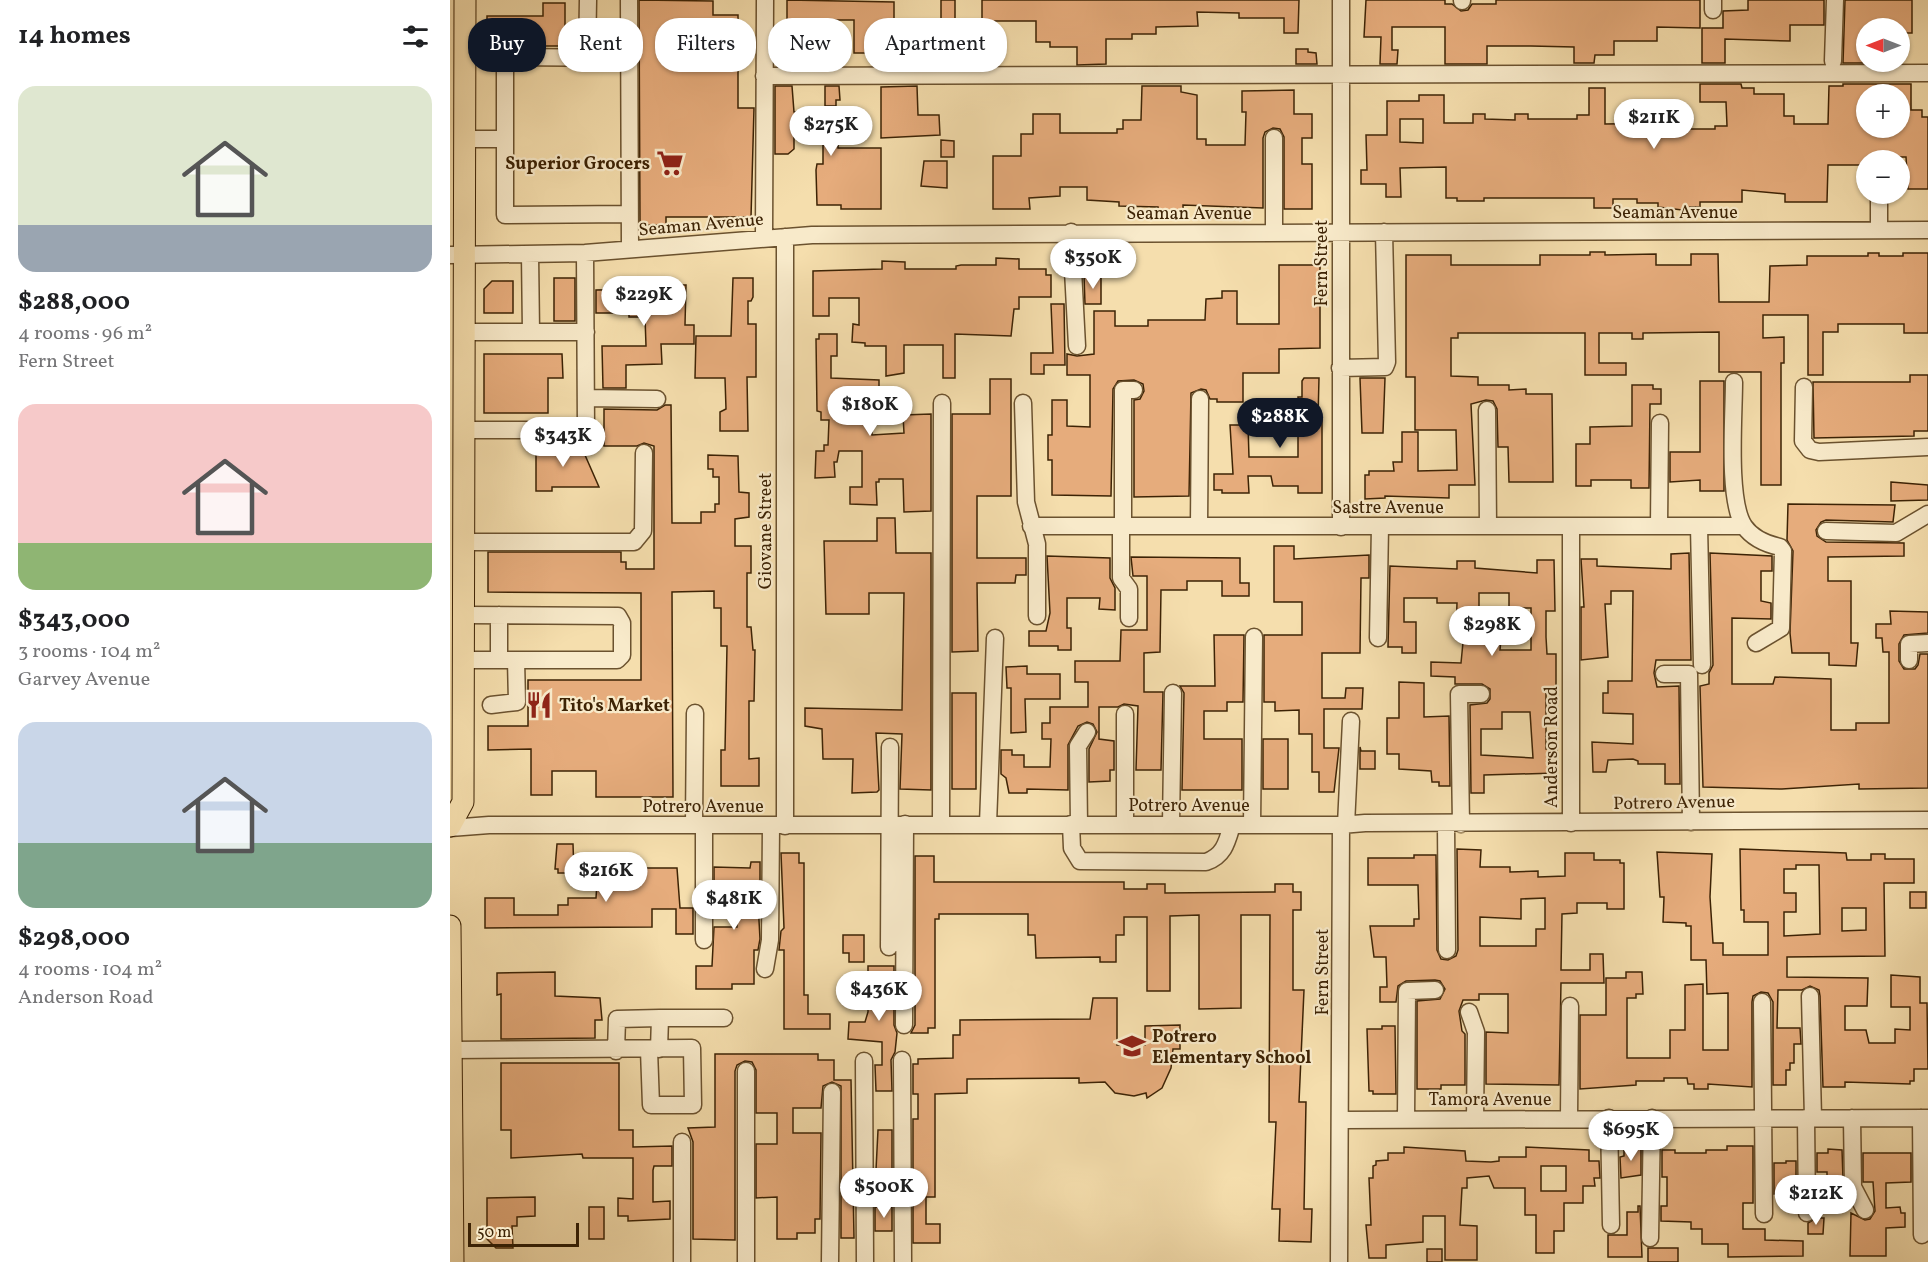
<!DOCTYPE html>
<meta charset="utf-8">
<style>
:root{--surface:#fff;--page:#f6f6f6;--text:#202124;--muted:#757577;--accent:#111827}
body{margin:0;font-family:Vollkorn,serif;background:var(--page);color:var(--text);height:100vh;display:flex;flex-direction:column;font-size:22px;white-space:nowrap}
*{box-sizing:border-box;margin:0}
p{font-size:20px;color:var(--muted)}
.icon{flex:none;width:33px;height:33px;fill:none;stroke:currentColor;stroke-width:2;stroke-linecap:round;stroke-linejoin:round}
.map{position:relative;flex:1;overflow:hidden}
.side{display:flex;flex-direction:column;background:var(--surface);width:450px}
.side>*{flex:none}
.top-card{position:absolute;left:18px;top:18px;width:570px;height:54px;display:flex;gap:12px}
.needle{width:39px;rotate:270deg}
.tools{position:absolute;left:1406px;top:18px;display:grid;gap:12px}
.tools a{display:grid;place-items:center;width:54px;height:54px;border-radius:50%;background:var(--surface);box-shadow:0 2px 4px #0004;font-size:30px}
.scale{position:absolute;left:18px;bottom:15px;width:111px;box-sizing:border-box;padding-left:6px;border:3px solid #3d2305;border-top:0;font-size:16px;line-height:21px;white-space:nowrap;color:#3d2305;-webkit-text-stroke:4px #f8eaca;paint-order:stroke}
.price{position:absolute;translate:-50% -51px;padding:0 14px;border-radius:21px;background:#fff;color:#222;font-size:20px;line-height:39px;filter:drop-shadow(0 2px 3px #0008)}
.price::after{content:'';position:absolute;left:50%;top:36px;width:18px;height:14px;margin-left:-9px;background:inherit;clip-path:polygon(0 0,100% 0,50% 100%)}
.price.on{background:var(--accent);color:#fff}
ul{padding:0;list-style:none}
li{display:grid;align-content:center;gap:12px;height:318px;padding:0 18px}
li span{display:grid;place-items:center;height:186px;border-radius:18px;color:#555}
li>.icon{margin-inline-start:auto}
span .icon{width:108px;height:108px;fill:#fffc;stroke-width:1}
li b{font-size:26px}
h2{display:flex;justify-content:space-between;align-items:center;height:72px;padding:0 18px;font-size:26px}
.chip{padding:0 21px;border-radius:24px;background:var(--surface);box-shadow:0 2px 4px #0004;font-size:21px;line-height:54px}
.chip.on{background:var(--accent);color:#fff}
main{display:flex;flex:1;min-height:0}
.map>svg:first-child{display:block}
.building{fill:#e6ac7c;stroke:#3d2305;stroke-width:1.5;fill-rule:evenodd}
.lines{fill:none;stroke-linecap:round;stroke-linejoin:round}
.minor-casing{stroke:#6b522f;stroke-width:19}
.major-casing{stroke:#3d2305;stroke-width:23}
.minor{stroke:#f8eaca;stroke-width:16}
.major{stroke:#f5dead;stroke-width:21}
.labels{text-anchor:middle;stroke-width:4.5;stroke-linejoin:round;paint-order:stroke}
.poi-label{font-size:18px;font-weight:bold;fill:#3d2305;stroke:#f8eaca;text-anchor:start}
.street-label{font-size:18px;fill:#3d2305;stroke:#f8eaca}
</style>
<main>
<section class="side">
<h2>14 homes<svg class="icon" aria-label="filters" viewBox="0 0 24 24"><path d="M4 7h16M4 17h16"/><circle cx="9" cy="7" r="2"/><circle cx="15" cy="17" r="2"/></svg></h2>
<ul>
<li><span style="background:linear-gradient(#dfe7d0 75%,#9aa5b1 0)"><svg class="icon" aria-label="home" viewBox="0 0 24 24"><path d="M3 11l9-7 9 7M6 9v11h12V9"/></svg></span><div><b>$288,000</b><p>4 rooms · 96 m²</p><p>Fern Street</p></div></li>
<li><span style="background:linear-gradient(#f6c9c9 75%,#8fb573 0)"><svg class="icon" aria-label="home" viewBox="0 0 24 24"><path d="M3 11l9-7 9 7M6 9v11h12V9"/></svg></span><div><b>$343,000</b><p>3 rooms · 104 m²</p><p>Garvey Avenue</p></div></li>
<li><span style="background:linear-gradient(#c9d6e8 65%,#7fa58c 0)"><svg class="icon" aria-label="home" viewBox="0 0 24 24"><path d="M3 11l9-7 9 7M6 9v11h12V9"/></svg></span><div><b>$298,000</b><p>4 rooms · 104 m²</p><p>Anderson Road</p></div></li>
</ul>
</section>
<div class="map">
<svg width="1478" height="1262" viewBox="0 0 1478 1262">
<rect width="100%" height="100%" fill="#f5dead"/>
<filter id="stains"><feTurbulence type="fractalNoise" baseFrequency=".00333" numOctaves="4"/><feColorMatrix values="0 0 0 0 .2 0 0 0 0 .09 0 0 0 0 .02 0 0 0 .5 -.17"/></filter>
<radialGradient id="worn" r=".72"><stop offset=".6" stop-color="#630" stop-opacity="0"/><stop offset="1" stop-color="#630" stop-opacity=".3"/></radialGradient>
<path class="building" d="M189 0 263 1V15H288V108H304L301 217H216V225H190Z
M337 0 444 2V24H491V0H505V27H532V0H849L848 33H834V18H789V13L747 12 748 26 706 27V34H682V39H656V64L627 65V47H600V42H586V21H545L546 64 473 65V59H445V53H404V20H363L362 65H341V58H337Z
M916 0H995V4H1002L1011 11 1018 10 1022 4H1046V0H1250V28L1207 27V41H1164V55H1145L1144 63H1124V47L1081 46H1037V64H995V27H942V50H948L947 64H930L931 37H914Z
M1298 0H1374V25H1340V41L1275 39V63H1252V28H1273V11L1298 10Z
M1395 0H1462V33H1449V28H1416V62L1420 63H1393Z
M93 3H115V46H93V33H37V16H93Z
M846 49H858V52L866 53 867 64H846Z
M1250 84H1291L1292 88H1304V94H1334V116H1344V124H1378L1379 86H1393V84H1461V110H1472V117H1478V189H1458L1456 157H1427V160H1416V165H1378L1377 202H1335V194L1292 190V202H1250V207H1240V211L1208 207V203H1187V199H1163V208H1144V198H1034V201H1007V198H996V167L950 168 951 197H936V184H911V170H917L916 135H937V101H969V95H994V123H1023V114H1035V119L1065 120V114H1078V119H1127V115H1139V88H1155V124L1222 123V129H1265V126H1277L1276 102H1250ZM1416 94H1449V128H1416ZM950 119H973V143L950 142Z
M325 86H342L344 112H384V139H388V148H431V209H391V205H367L366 170 367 164H373V132H344V149L338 154H325Z
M375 86H389L390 100H386V106H375Z
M467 86 468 115H489L490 135 431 138V87Z
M692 86H731V92L747 95V139H756V145H795L796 112H792V91L844 90V114H862V138H852V164H862V209H834V137L830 129 823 128 815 132 813 138V208L733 205V212H708V207L669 206V202L637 200V187H610V196L579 198 580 209H543V156H571V134H583V114H610V133H667V129H673V120H691Z
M491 140 504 141V157H491Z
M474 161H497V188L471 186Z
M1140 252H1155V255L1206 254V265H1241V254H1268L1269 302H1319L1320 266 1357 265V256H1418V253H1429V256H1453V253H1478V333H1454V324H1388V332H1373V375H1358V315H1313V338L1334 337V363H1331V485H1311V372H1269V332L1193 333V339H1182V333H1149V363H1176V375H1135V333H1008V338H1001V376L1028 377V385H1059V390L1076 389V394H1102L1103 482H1059L1058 447H1048L1047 409 1043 401 1036 400 1021 404 1025 485H999V498L935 496V498L915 499V475H919V471H944L943 462H952V432H968V471L1007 470 1006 430H965V377H956V255H1001V265H1090V255H1140Z
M546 258 569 259V269H596V275H601V297H569V309H564L561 336 505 334V378H493V345H454V373L436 376V346H415V343L402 342 403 324 409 325V298H379V316H363V271L432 269V261L455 262V269H506V266L511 265H546Z
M829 265H870V348L829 349V373H793V402H767V399H760L756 390 751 389 741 393 739 496 684 497V400L690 399 694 391 693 384 684 380 668 381 663 389 661 496 602 495V460H598V435H602V400H617V426L640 427V375H617V354L627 356 644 354V311H665V326H698V320H755L756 299 772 298V291H787V324H829Z
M634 275 651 276V304H635Z
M104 278H125V321H104Z
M283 278H303V297L301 301H298V324H306V377H297L298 431H270V412L276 409 275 378H245L246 336H281Z
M42 281H63V313H34V289Z
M213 285H236L235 325H244V344H211L212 364 176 365V388H153L152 346H196L195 317H179V313H146V290L213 289Z
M601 304H614L615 365H594V374H581V353H603Z
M369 334H387V356H381V378L429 380V390L427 391V395H421L422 435 454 433 453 415 481 414V511L454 512 453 479H429V482H426L427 505 400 504V487H412V451H389L387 462H384L385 477 365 478 366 451H374V445H378L379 420H371V412L367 411 366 339H369Z
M34 354H112L113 378H98V413H34Z
M1460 375H1478V431H1464V436L1364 438 1363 382H1460Z
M854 378H869L868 419H872V493H848V486H823L821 476H798L799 493H772V490H764V474H783L780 425H798L799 457H848V433L803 434V415L848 413V397H852V381Z
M910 378H935L933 433H912Z
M540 379H561V496H527V558H576V575H566L565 583H527L528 651 502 652V414H540Z
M1250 381H1274V491H1250V480L1220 482V452H1250Z
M1182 385H1203V389H1211V404H1200L1199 488H1181V480H1141V486H1126V444H1140V427L1182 426Z
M215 405H221L222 523H251V512H265V504H269V477H263V469H258V455L288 456 289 492 299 493V517L285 519V546H301V573H297V627H301L303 650H305L304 701H299V759L309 758V786H271V750H275L277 646H271V608H264V591L222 592 223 797H146V771H102V795H81V749L38 750V726H78V680H191V593L38 592V552H171V562H176V569H204V446L194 443 187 446H154V409L207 410Z
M86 446H131L149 487H102V491H86Z
M1441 482 1478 485V500L1441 501Z
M1338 504 1445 505 1443 522 1376 520 1371 522 1366 530 1367 536 1376 542 1454 543V556L1378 557V581H1401V643H1408L1406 666 1379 665V653H1342L1340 633 1343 551 1337 540Z
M427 518H445L446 553H481V790L450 789 452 734 426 733 429 790 427 792 402 793 403 759H373L372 729 355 726V708L452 710 454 593H419V614H376L374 541H427Z
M824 546H844V559L919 555V578H911L910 653H872V698H895L896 688H913L912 709H874V748H889L884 792H869V772H862V734H849V710L825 711V702H814V635H852V602H824Z
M1239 553 1241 660H1206L1204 673 1207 687 1229 686 1230 784H1215V764H1188V761L1183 759 1158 760 1156 772H1143L1142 742 1183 744V714L1153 713V693H1158V681H1182L1183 591H1161V604H1155L1158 657 1131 660V607H1134L1131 559H1147V566L1221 569V554Z
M1260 553 1322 556V571H1311V601L1321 603V619L1282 618V684H1323L1325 677 1381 679V730H1406V723H1439V652H1433L1432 638H1426V624H1441L1440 611 1478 612V633L1454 635 1449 644V661L1454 669H1465L1468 665 1470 654H1478V788L1409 789V784L1332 789 1253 787 1250 686 1259 684V673L1263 665Z
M597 556 660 558V578L665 588V610L649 609 650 598H617V628H621V650H608V646H579V631H596L600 613Z
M681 557 790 558V583H799V596H772V581H737V590H711L710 652 694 653V692H713L711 770H686L688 706 674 704 668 707H649V739L664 741V770H660V781L639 782V749L647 732 643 724 637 722 628 726 618 745V790L577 789V793H559L556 778 551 774V750H562V755H574V767H600L601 739H592V723H600V707H638V682H625V661H670L671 630H697V576H683Z
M1087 560H1104L1105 611H1096V637L1097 654H1106V687H1096V749H1107V773L1034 775V793H1021L1020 705 1037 703 1040 699V689L1032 684H1005V677L981 676V662L1011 663 1014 632H1006L1007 603H987V598H954V622H966V653H952V647H938L940 566 1007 569V561H1025V568L1087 573ZM1029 593H1059V608H1081V650H1050L1051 639H1034V635H1029ZM1052 712H1080L1083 758 1031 755V729H1052Z
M764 635H794L793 702H777V711H754V739H792V790H732L734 693 730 686H765Z
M577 666V674H610V699H575L576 732 561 733V688H557L556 667Z
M949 682 974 683V717L999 716 1000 786H989V782H982L981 771 949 769V754H937V718H949Z
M502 693H526V789H502Z
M813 739H838V789H813Z
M910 747 911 751H925V769H910Z
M107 844H123L124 873H108V869H105Z
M1007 849 1031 850 1030 867H1060V872L1088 871V877L1115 876V853H1144V860H1170V863H1174V909H1157V903H1127V913L1112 914 1111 970H1140V954H1153L1154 983H1111L1109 1085 1036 1084V1032L1058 1033V994H1029V1000H1013L1009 1011 1012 1031 1015 1034V1085H991V1089H967V1001L990 999 995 989 990 981 985 980 956 981 948 986 946 1002H930V987H937L936 957H924L920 926H964V919H969L968 885H918V858H964V855H986L987 950 991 959 998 960 1006 956 1008 950ZM1095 898V929H1086V946H1030V917L1071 919V899Z
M1290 849 1396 853 1397 860H1421V854H1435V859H1464V883H1434L1435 956 1337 957V977L1418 978 1417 1006H1395V1030H1416L1419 1043H1445V1029L1460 1030V1007H1441V975L1470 977V1003H1477L1478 1069H1464V1081H1460V1084L1395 1082V1087H1373L1370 996 1369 990 1360 986 1352 990H1328L1327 1028H1350L1351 1044H1344V1063H1340V1070H1336V1085H1323V1002L1318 993 1311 992 1303 996 1302 1002V1087L1258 1084V1089H1244V1084H1238L1237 1078H1214V1081H1186V1085L1130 1089V1015H1156V978H1176V972H1192L1193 994H1186V998H1177V1058H1220V1030H1235V985L1253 984V1050H1278V993L1257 994 1256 960H1241V926H1236V923L1213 922 1214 897H1210L1207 852 1262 854 1260 897 1263 943H1273V955H1318V922H1294V910H1291ZM1346 865H1369L1370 934 1334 936V912H1346V893H1334V869H1346ZM1392 908H1416V930L1392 931Z
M331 853H349V863H354V995H358V1014H380V1029H334V950H329L331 931 334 928Z
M465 856H484V882H674V889H697V884H715V893L825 892V884H843V892H851V910H843V990H854L849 1102H856L854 1209H862L861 1242 829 1241 830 1209H822L826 1122H819L820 915H791V1008L749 1009V915L720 916V991H697V917H674V935H666V962H650V957L586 958 585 935H578V914H489V919H485V1028H478V1033H461L465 1025Z
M172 862H190V868H227L230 908H243V934H226V909H202V927L35 928V898H64V915H108V905H118V898H146L148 867H172Z
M301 862H310V883H307L310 939 308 950H304V984H282V989H246V966H262L264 927H287L286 901H271V891H264V867L300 868Z
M1460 892H1476V908H1460Z
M393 935H414V962H399V953H393Z
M418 966H444V1025L447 1033 445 1052 441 1060 442 1091H426L425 1065H432V1042L398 1039 399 1022H415L418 1012Z
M105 972V996L150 998 152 1020H145V1038L51 1039V994L47 995V973Z
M643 998H667V1045H695V1026L730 1025V1049H723L721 1068 712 1088 697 1098 696 1093 684 1096 665 1093 655 1082 629 1083V1078L517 1079V1093L485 1094V1197H476V1224H490V1243H463V1119H468V1094H463V1064H468V1059L503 1058V1035H510V1020L640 1019Z
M932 1026H945L946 1094H923V1091H919L917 1029H932Z
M265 1054H368V1060H384V1080H401L404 1238H391V1086L382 1082 373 1086 371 1108H343V1133H371L370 1219H365V1233H347V1239H327V1197L306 1198V1144H327V1113H306V1070L302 1062 295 1061 287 1065 285 1071V1240L243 1239V1142L238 1128 265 1127Z
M51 1063H169V1130H183V1147L222 1146V1166H204L203 1170V1202L220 1201V1219L178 1221V1216H168V1198L183 1199V1158H133L132 1154 61 1158V1130H51Z
M428 1130H442V1174H436V1170H426Z
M1277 1146H1303V1203H1293V1229H1315V1240L1353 1241V1256L1278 1257V1244H1252V1229H1241V1222L1211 1221V1206H1217V1177H1212V1150H1225V1153H1256V1150H1277Z
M954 1147 1015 1151 1016 1161 1041 1162 1049 1161V1157H1076V1147L1139 1150V1161H1149L1150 1178H1144L1145 1186H1133V1203H1114V1231H1104V1253H1086V1215H1075V1188H1044L1039 1176 1017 1178V1188H1012L1010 1225 1027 1226V1260H995V1216H973V1242L936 1245V1258H919L916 1225H921L919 1178H923V1166L926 1165V1161L938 1160V1153H954ZM1091 1166H1116V1191H1091Z
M1174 1147H1191V1175L1171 1178 1170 1157 1174 1156Z
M1378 1149 1392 1150 1394 1209 1377 1210V1172H1367V1153H1378Z
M1413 1153H1461V1182L1436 1183V1208L1450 1207 1451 1213H1455V1227L1436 1228V1256H1400L1401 1213 1415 1220 1420 1219 1425 1211 1423 1182H1413Z
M1336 1161H1346V1194H1324V1163H1336Z
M85 1197V1216L67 1217V1226H62L63 1248H46L37 1239V1198Z
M1188 1206H1190L1192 1257H1158V1235H1177V1212H1188Z
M139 1207H154V1239H139Z
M425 1207H442V1231H425Z
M1366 1218H1374L1373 1234H1358V1223Z
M1198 1248H1228V1262H1198Z
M977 1249H992V1262H977Z"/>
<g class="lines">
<defs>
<path id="minor" d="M179 0 180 249
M891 0V527
M1263 0V10
M1012 1V0
M16 47 55 57
M137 58 138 0
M179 58 55 57V215L179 214
M1383 61 1385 0
M314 76 1478 73
M15 139H55
M1429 230V194
M621 232 627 346
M824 232V138
M314 237 315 0
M335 237V826
M80 254 81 332
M0 255 135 253 362 235 1478 230
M15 332H136
M890 368 935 367 937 362 934 232
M1284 382C1284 416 1277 500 1294 526 1303 539 1316 544 1330 547L1333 551 1331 628 1306 643
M1354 387 1353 441 1360 450 1369 452 1478 447
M136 398 207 399
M573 403 576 502 587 544V616
M1037 410 1038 526
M14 430H136L135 253
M581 526H1294
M671 526V578L679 589V618
M673 526V390H684
M749 526 750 399
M1209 526 1210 423
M1249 526 1252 665
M1376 531 1446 533 1478 514
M14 542H184L193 531 194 453
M14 615 168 616 172 623V655L167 660H14
M49 615V660
M928 638 930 526
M1459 660V644L1478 643
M1214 674H1239L1241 822
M41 705 67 702 66 660
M1121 823V526
M491 824 492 403
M538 824 545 638
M621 824 622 848 630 861 756 862C774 856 777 842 782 825
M629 824 628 746 637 732
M675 824V714
M996 824 997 950
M1011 824 1009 694H1031
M244 825 245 713
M721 825 723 693
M802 825 804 637
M896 825 901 721
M254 826V940
M0 828 39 825H891L915 823 1478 820
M439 947 440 747
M315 969 320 940 321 826
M1360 996 1363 1118
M1312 1002 1314 1214
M1019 1012 1026 1032 1025 1119
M210 1018H274
M454 1025 455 824
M1 1050 242 1048 243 1105H201L199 1050
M166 1051 167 1019 210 1018 209 1049
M452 1060 453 1262
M414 1061 415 1262
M1119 1118 1120 1006
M1159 1118 1161 1225
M1356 1118 1357 1213
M1402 1118 1403 1187 1415 1210
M1471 1118 1472 1235
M956 1119 957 991 985 990
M891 1120 1478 1118
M232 1142V1262
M1200 1238 1202 1118
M296 1262V1071
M380 1262 382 1092
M889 1262 891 825"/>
<path id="major" d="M0 826 13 802 15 0
M0 926 3 1262"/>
</defs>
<use href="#minor" class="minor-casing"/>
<use href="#major" class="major-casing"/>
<use href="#minor" class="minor"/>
<use href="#major" class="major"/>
</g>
<defs>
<symbol id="supermarket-bare" viewBox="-9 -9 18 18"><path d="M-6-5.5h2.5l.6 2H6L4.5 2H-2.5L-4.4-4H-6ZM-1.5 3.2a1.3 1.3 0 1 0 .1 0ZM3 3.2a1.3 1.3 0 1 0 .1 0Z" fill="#8f2418" stroke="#f8eaca" stroke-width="2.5" paint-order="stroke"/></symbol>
<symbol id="restaurant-bare" viewBox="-9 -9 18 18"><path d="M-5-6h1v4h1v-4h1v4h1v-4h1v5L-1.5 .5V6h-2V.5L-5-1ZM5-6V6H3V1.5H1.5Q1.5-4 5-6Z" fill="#8f2418" stroke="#f8eaca" stroke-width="2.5" paint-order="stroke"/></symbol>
<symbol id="school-bare" viewBox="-9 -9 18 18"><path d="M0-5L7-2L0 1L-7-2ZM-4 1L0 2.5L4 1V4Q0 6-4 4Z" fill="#8f2418" stroke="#f8eaca" stroke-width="2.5" paint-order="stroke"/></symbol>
</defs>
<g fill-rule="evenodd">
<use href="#supermarket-bare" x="201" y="144" width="38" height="38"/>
<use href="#restaurant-bare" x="70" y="686" width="38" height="38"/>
<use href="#school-bare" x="663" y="1027" width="38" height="38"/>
</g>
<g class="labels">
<g class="poi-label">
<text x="200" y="169" text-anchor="end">Superior Grocers</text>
<text x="109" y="711">Tito's Market</text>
<text x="702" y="1042">Potrero<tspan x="702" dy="21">Elementary School</tspan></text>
</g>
<g class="street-label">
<text x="1225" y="218">Seaman Avenue</text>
<text x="739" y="219">Seaman Avenue</text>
<text transform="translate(251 224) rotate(-5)" y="6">Seaman Avenue</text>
<text transform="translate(871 263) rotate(-90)" y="6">Fern Street</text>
<text x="938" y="513">Sastre Avenue</text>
<text transform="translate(315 531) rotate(-90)" y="6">Giovane Street</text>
<text transform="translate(1101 747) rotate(-90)" y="6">Anderson Road</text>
<text transform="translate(1224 802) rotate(-1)" y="6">Potrero Avenue</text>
<text x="739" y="811">Potrero Avenue</text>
<text x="253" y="812">Potrero Avenue</text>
<text transform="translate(872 972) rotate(-90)" y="6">Fern Street</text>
<text x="1040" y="1105">Tamora Avenue</text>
</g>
</g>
<rect width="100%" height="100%" filter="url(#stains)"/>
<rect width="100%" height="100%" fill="url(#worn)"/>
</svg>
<div class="tools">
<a><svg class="needle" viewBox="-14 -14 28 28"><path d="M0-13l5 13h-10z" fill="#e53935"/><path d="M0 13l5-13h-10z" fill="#757577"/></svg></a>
<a>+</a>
<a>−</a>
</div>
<div class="scale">50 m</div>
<b class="price" style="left:1204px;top:150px">$211K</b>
<b class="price" style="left:381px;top:157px">$275K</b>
<b class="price" style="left:643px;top:290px">$350K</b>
<b class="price" style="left:194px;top:327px">$229K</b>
<b class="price" style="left:420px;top:437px">$180K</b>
<b class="price on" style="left:830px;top:449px">$288K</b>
<b class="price" style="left:113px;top:468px">$343K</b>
<b class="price" style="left:1042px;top:657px">$298K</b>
<b class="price" style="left:156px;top:903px">$216K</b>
<b class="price" style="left:284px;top:931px">$481K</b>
<b class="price" style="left:429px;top:1022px">$436K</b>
<b class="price" style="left:1181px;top:1162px">$695K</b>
<b class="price" style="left:434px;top:1219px">$500K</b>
<b class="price" style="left:1366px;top:1226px">$212K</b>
<div class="top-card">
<a class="chip on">Buy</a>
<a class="chip">Rent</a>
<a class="chip">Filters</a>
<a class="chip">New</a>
<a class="chip">Apartment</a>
</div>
</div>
</main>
